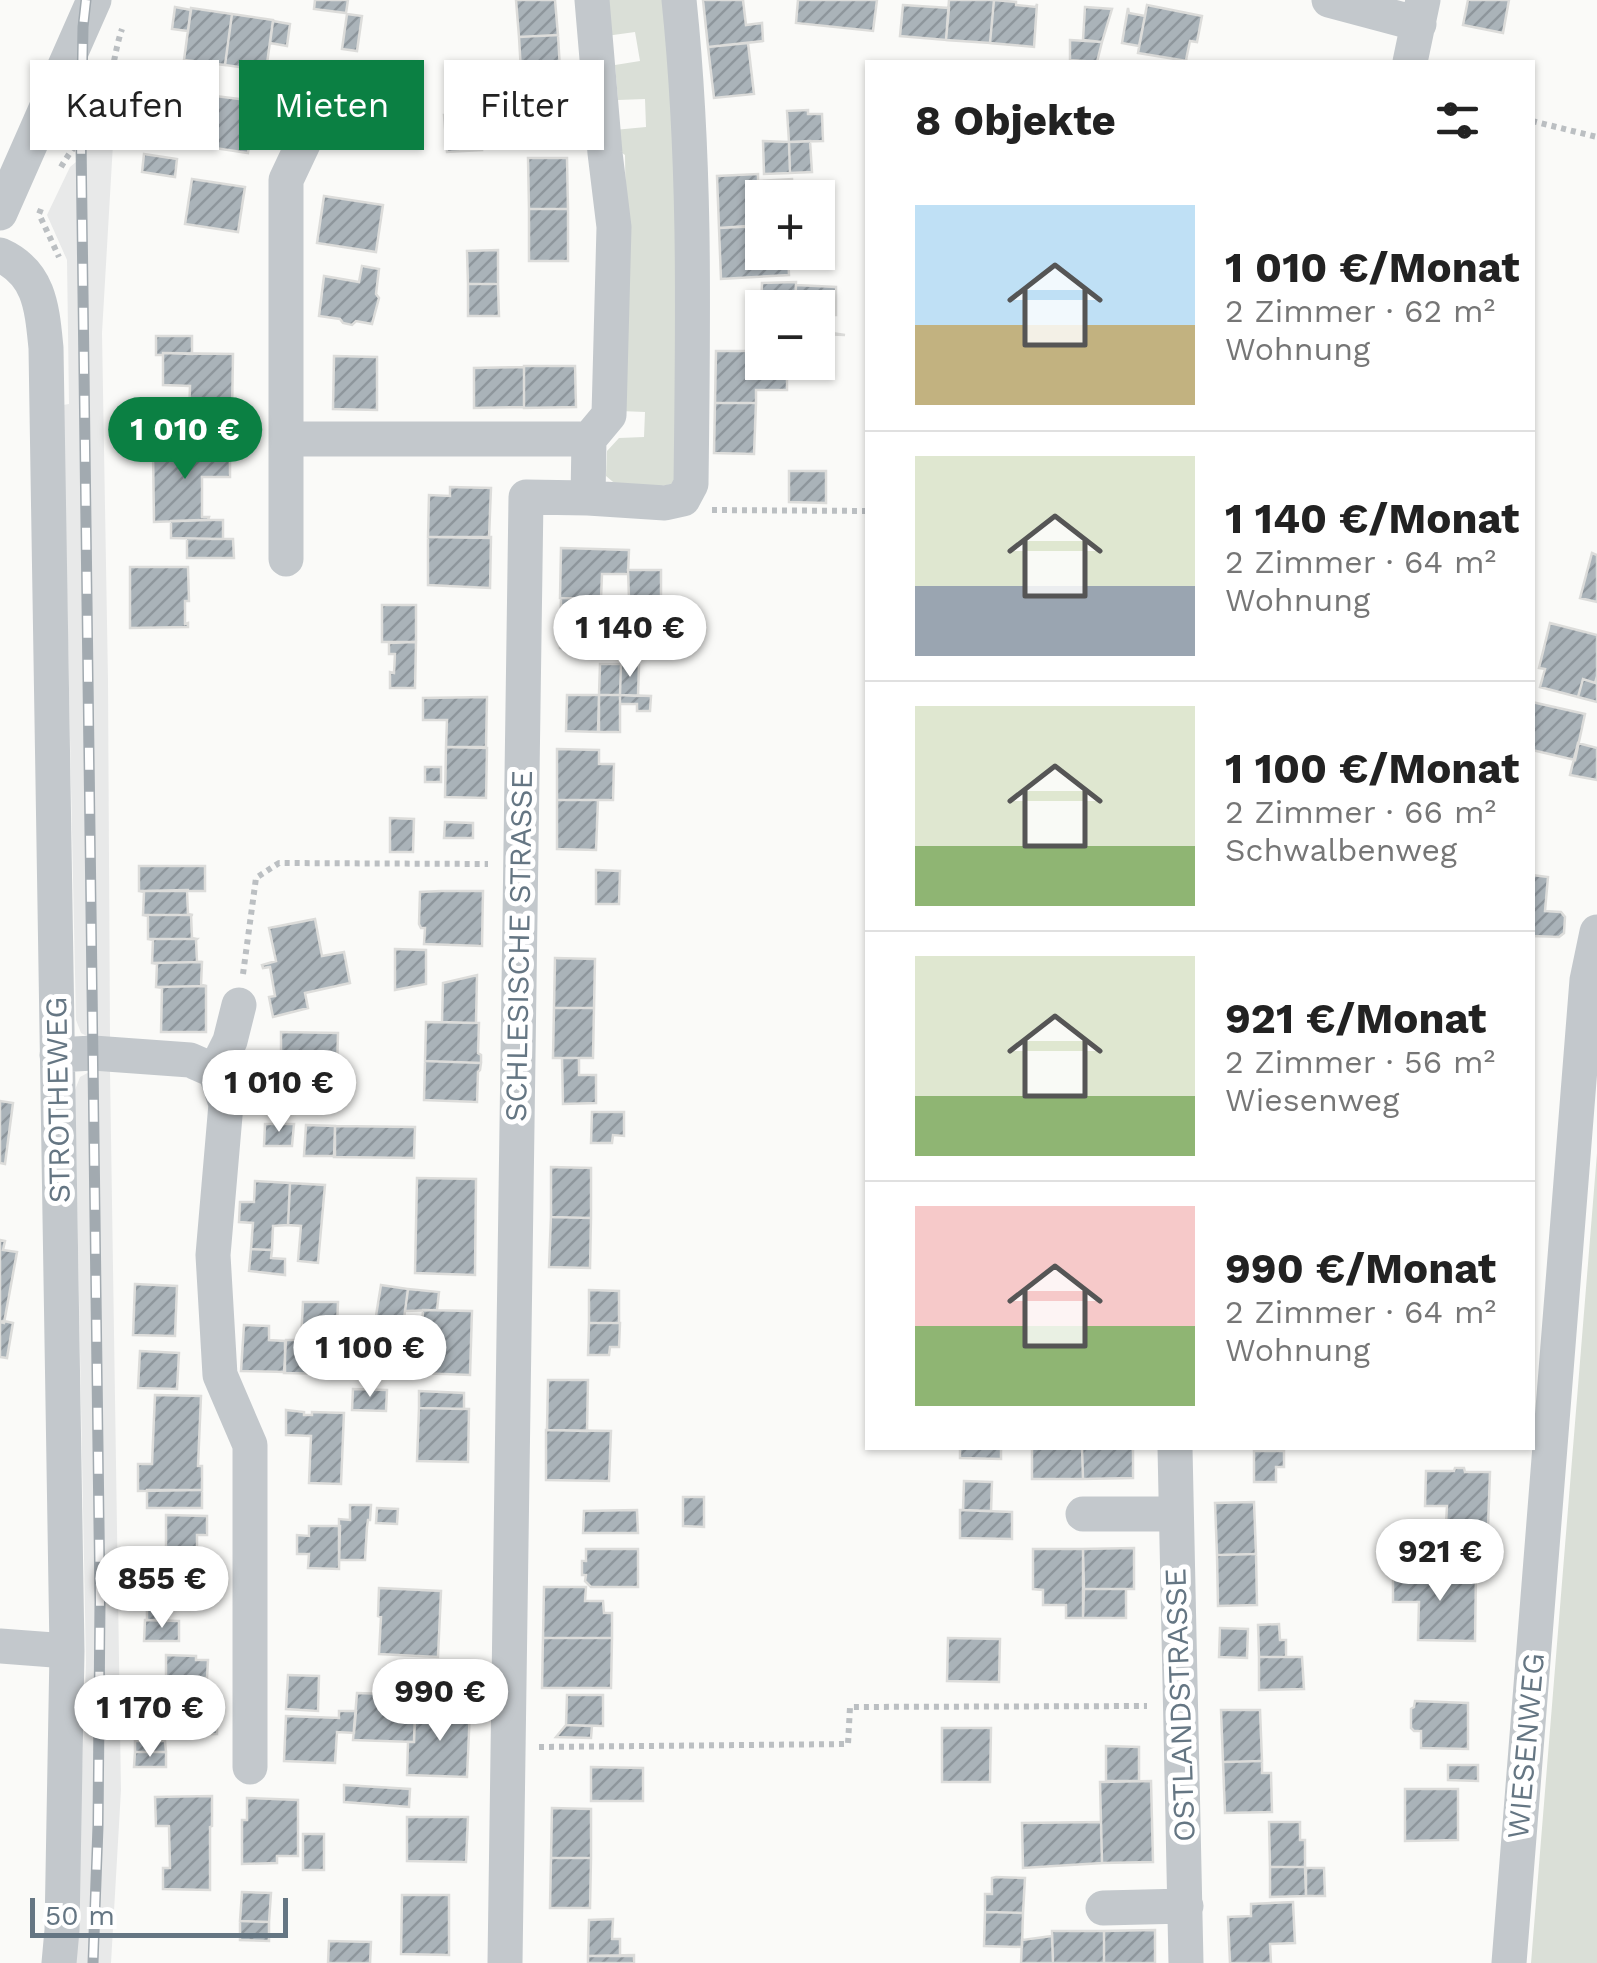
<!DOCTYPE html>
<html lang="de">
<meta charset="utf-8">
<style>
:root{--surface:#fff;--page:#f2f2f2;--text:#222;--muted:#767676;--line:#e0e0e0;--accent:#0b8043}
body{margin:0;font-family:"Work Sans",sans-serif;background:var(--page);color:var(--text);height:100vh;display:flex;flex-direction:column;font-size:38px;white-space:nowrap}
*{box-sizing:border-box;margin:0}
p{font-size:32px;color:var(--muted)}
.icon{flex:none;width:55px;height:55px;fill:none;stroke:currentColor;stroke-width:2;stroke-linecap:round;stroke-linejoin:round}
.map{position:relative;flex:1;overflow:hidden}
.side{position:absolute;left:865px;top:60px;width:670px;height:1390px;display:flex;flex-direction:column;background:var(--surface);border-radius:0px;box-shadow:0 2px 8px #0004}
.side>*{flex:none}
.hud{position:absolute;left:30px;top:60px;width:685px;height:90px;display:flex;gap:20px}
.buttons{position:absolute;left:745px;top:180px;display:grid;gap:20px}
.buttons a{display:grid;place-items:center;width:90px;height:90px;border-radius:0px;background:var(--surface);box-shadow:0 2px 8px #0004;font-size:50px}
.scale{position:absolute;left:30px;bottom:25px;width:258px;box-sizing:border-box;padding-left:10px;border:5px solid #657683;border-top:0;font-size:28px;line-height:35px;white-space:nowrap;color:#657683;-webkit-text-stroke:8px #fff;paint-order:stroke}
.price{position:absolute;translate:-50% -85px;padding:0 22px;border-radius:35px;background:#fff;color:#222;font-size:32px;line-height:65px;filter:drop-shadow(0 2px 5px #0008)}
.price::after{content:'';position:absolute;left:50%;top:60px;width:30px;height:22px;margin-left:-15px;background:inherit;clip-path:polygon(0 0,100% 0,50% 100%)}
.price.active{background:var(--accent);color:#fff}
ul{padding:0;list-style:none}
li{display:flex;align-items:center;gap:30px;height:250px;padding:0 50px}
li+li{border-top:2px solid var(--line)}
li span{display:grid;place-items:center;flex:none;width:280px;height:200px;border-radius:0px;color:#555}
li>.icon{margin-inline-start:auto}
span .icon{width:120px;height:120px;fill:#fffc;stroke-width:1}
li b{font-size:42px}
h2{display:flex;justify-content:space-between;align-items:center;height:120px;padding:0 50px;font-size:42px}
.tag{padding:0 35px;border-radius:0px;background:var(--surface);box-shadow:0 2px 8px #0004;font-size:35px;line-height:90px}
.tag.active{background:var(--accent);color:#fff}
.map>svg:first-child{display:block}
.built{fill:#e8e9e9}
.grass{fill:#dadfd7}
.building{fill:url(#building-hatch);stroke:#dcdcda;stroke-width:2.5}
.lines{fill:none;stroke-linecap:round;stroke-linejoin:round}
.path{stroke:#bbbfc2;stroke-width:6;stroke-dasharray:5 5;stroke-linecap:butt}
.minor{stroke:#c3c8cc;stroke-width:35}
.rail-casing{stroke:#a2aab0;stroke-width:11}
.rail{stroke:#fff;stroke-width:8;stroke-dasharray:22;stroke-linecap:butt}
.labels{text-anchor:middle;stroke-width:10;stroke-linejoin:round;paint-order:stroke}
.street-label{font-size:30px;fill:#657683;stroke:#fff}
</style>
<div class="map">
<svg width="1597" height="1963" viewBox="0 0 1597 1963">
<defs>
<pattern id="building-hatch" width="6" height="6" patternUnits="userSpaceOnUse" patternTransform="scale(2.5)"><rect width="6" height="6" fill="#aab3b9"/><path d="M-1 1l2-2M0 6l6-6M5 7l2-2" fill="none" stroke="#8e969c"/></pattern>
</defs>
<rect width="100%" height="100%" fill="#fafaf8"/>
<path class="built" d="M116 92 102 333 108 680 110 1039H93L81 1033 76 1020 63 405 69 404 67 260 47 215 70 167 82 157Z
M93 1070 110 1071 121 1790 111 1963H75L86 1663 75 1090 80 1077Z"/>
<path class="grass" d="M605 0H668L676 78 679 483 625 492 606 476 607 451 619 438 644 437 645 412 620 411 626 228 625 155 615 148 614 130 646 127 645 99 618 100 615 65 640 61 635 32 606 36Z
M1597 1153V1963H1531Z"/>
<path class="building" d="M315 0H348L346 13 314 9Z
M516 0H555L558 35 519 37Z
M703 0H743L746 25 762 23 763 41 708 47Z
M798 0H877L873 31 796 23Z
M949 0H994L990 43 946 40Z
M994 0 1016 2V5L1036 7 1037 4 1034 47 990 43Z
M1468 0H1509L1503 33 1463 25Z
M903 5 949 8 946 40 900 36Z
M1147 5 1202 16 1197 42 1190 41 1186 60 1193 62 1138 53Z
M175 7 191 10 188 31 172 29Z
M1085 7 1112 9 1102 42 1083 40Z
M191 8 232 14 225 65 184 60Z
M1128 8 1129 13 1145 16 1139 46 1122 43Z
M232 14 273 20 266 71 225 65Z
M347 14 362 16 357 51 342 49Z
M273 21 290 24 287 46 270 43Z
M558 35 561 86 522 89 519 37Z
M1070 40 1102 42 1097 62 1070 60Z
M748 43 754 94 714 98 708 47Z
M478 80 479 114 448 115 446 82Z
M157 89 174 91 171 114 154 111Z
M174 90 215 96 208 147 167 142Z
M215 96 256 101 248 153 208 147Z
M256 103 272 105 269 128 253 125Z
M808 110V114H822L823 141 789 142 787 111Z
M479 114 482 150 447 152 444 115Z
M763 141 789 142 790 173 764 174Z
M810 141 812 172 790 173 789 142Z
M144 154 177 159 175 177 142 172Z
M528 158H567L568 209H529Z
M758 174V181L792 179 793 198H762L761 225 719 228 717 176Z
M192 179 245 187 238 232 185 224Z
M324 196 383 205 376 252 317 243Z
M529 209H568V261H529Z
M760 226 761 252H788L789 275 721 279 719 228Z
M498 250V284H468L467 251Z
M362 266 379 269 376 294 379 298 372 324 356 321 352 325 343 323 340 319 319 316 324 276 359 282Z
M796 282 795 308H762L761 312 762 283Z
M468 284H498L499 316H468Z
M796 285 836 287V315L818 314V308H795Z
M818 314 832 315V333L845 335 818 334Z
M156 336H192V354L163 353V355H156Z
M716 351H762V362H787V390H756V403H715Z
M163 353 233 354 232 416H189L190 386 163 385Z
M334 356 377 357V410L333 409Z
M524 366H575L576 407 524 408Z
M524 367V407L474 408V368Z
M715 403H756L754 454 714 453Z
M230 450V477H202V517H209L208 520 154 522 153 451Z
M789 471H826V503L789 502Z
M450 487 491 488 489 538 428 537 429 495 450 496Z
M202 520H223V539L171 538V521Z
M428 537H491L490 588 428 585Z
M187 539H233L234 558H187Z
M561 548 629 550 628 574H602L601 599 560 598Z
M1592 553 1597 555V602L1580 598Z
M130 567H188L189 601H185V624L188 623V627L130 628Z
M628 570H661V599H629Z
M561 598 601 599 600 649 560 648Z
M382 605H416V642H382Z
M1550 623 1597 635V676L1595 683 1583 679 1578 697 1540 687 1545 669 1539 668Z
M416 642 415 688H390V672L394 673 395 654H389V643Z
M600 664H621L620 695H599Z
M621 664 639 665 638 696 620 695Z
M1597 676V702L1578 697 1583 679 1595 683Z
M567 695H599V732L566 731Z
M599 695H620V732H598Z
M620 695 651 696 650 711H637V704H620Z
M487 697 486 747H446L447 720H423V698Z
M1532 702 1585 714 1575 760 1532 750Z
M1578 743 1597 748V780L1570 775Z
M446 747 487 748 486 798 445 797Z
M557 749 599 750V764H614L613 800H557Z
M425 767H441V782H425Z
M557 800H598L596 850 557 849Z
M390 818 414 819 413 852H390Z
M445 822 473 823V838H444Z
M139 866H205V891H139Z
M596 870 620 871 619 904H596Z
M1532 875 1548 877 1545 911 1561 912 1565 917 1564 933 1559 937 1532 936Z
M189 890 187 891 188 914 193 915H143L144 892 139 891Z
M441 891H483L482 946 424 944 425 928H421L419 924 420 892Z
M191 915 192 938 197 939H148V916L143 915Z
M315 919 322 956 344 952 350 983 305 993 308 1008 273 1017 269 997 275 996 270 967 263 968 262 965 276 961 269 928Z
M197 939 196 940 197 962H202L152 963 153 940 148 939Z
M395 949 426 950V984L395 990Z
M555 958 595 959 594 1008H554Z
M202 962 201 985 206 986 156 987 157 964 152 963Z
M477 975 476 1023 442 1022 443 983Z
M206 986V1032H161L162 988 156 987Z
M554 1008H594L593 1058H553Z
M426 1022 479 1023 478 1053 481 1055V1063L425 1061Z
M281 1032 338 1033 337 1071 270 1070 281 1069Z
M562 1058H579V1075H596V1103L563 1104Z
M425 1061 481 1063 480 1070 478 1072 477 1102 424 1100Z
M270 1070 337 1071 327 1072 326 1109 270 1108Z
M0 1101 13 1103 5 1164 0 1163Z
M592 1112H624V1136L613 1135 612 1143H591Z
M265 1124H294L292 1146H264Z
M306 1125 335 1126V1156H304Z
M335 1126 415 1127 414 1158 334 1157Z
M551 1167 591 1168V1218L551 1217Z
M417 1178 476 1179 475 1275 415 1273Z
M255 1181 290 1183 288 1225 273 1226 272 1250 251 1249 253 1223 239 1222 240 1202H254Z
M290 1183 325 1185 318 1263 298 1261 301 1226 288 1225Z
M551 1217 591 1218 590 1268 549 1267Z
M0 1240 5 1241 3 1250 17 1252 4 1323 0 1322Z
M251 1249 272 1250 271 1258 285 1259V1275L249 1271Z
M135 1284 177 1286 175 1336 133 1335Z
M381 1285 408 1289 403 1326 375 1322Z
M408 1289 439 1292 437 1310 405 1311Z
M589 1290 619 1291V1323H589Z
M303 1302H338L335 1374 284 1373 286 1340H301Z
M423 1310 472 1311 470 1375 417 1373V1344H421Z
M4 1321 13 1323 7 1358 0 1357V1322Z
M589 1323H620L619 1347H610L609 1355H588Z
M244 1325 269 1326V1340L285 1341V1372L241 1371Z
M140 1351 179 1353 177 1389 138 1388Z
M548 1380H588L587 1431 547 1430Z
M353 1389 387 1390 386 1411 352 1410Z
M419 1391 464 1393V1409L419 1408Z
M155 1395 201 1396 198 1466H202V1490L138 1491V1464H152Z
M419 1408 469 1409 468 1462 417 1461Z
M286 1410 304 1412V1415H312V1412L344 1413 341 1484 309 1483 311 1436 286 1435Z
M546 1430 611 1431 609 1481 546 1480Z
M960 1448H1001V1459L960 1458Z
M1032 1448H1082L1083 1479H1032Z
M1082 1448H1133V1478L1083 1479Z
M1254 1451H1284V1467H1276V1482H1254Z
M1455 1468H1464L1465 1472H1490L1488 1526 1446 1524 1447 1506H1425L1426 1471H1454Z
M964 1481 992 1482 991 1511 963 1510Z
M147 1490H202V1508H147Z
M683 1497H704V1527L683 1526Z
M1254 1502 1256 1554 1217 1555 1215 1503Z
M350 1505H371L370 1520H368L367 1527 365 1560H339V1519L350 1520Z
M377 1508 398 1509 397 1524 376 1523Z
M637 1510 638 1533H583L584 1511Z
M960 1510 1012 1512V1539L960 1538Z
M166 1515 207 1516V1535H197V1586H166Z
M309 1526H340L339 1569 308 1568 309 1554H297V1535L309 1536Z
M1449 1532H1480V1556H1449Z
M1134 1548V1589H1084L1083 1549Z
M586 1549H638V1587H591L585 1581 586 1575H582V1561H586Z
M1033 1549H1083V1618H1066V1605H1043V1590L1033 1589Z
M1256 1554 1257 1605 1218 1606 1217 1555Z
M1442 1556 1473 1557V1573H1441Z
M147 1561H166V1586H169L167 1621 147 1620Z
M1393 1573H1476L1475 1641 1418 1640 1419 1602H1393Z
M544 1587H586L585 1601H603L604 1613H612V1638H543Z
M379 1588 441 1591 438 1657 379 1654 381 1617 378 1616Z
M1084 1589H1126V1618H1083Z
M145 1620 179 1621V1641H144Z
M1279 1624 1280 1640H1286V1657H1259L1258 1625Z
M1220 1628 1248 1629 1247 1658 1219 1657Z
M543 1638H612L611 1688H542Z
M948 1638 1000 1639 999 1682 947 1681Z
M166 1655 196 1656V1660H208L207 1678H196V1690H166Z
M1259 1657H1302L1304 1689 1259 1690Z
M288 1675 319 1676 318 1711 286 1709Z
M166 1690H196V1706H217V1734L160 1735V1723L165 1724Z
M357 1693 416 1695 414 1742 353 1740Z
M567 1695H603V1726L566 1725Z
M1415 1701 1468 1703V1749L1421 1748V1731H1414L1411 1728V1709L1414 1707Z
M439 1709 470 1710 467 1777 407 1775 408 1742H414L415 1711 439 1712Z
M1221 1710H1260L1262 1761 1223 1762Z
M339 1711H356L354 1733 337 1732 335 1763 284 1761 286 1716 339 1718Z
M566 1725 592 1726 591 1738 556 1737Z
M942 1728H991L990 1782H942Z
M135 1741H165L166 1752H135Z
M1106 1746 1139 1747V1781H1106Z
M135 1752H166V1767H134Z
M1262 1761V1773H1271L1272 1812 1225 1813 1223 1762Z
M1448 1765H1478V1781L1448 1780Z
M591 1767 643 1768V1801H591Z
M1151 1781 1153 1862 1102 1863 1100 1782Z
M344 1785 410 1789 409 1807 344 1802Z
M1405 1789H1458V1840L1405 1841Z
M212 1796V1826L210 1827V1890L163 1889V1868H170L169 1826H156L155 1797Z
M247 1798 298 1800V1856H277V1863L242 1864V1820H247Z
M552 1808 591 1809V1858H551Z
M407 1817H468L466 1862 407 1861Z
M1101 1822 1102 1863 1023 1868 1022 1823Z
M1269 1822H1300V1840H1305V1867H1270Z
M303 1834H324V1870H303Z
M551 1858H591L590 1908H550Z
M1270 1867H1305L1306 1896 1270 1897Z
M1306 1868H1324L1325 1896H1306Z
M996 1877 1025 1878 1023 1913 985 1912V1894H992V1878Z
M242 1892 271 1893 269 1922 240 1921Z
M402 1895H449V1955L401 1954Z
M1293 1902 1295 1943 1270 1944 1271 1963H1230L1228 1917 1251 1916V1904Z
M985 1912 1023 1913 1022 1947 984 1946Z
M613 1919 612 1939H620V1955L634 1956H588L589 1920Z
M240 1921 269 1922V1941L240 1940Z
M1155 1930V1963H1104V1931Z
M1052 1931H1104V1963H1053Z
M1052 1936 1053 1963H1021L1022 1940Z
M329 1941 371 1942 370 1963H328Z
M588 1956 634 1955V1963H588Z"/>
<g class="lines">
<path class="path" d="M1532 121 1597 137
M61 167C75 143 93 124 104 99 113 77 114 52 122 29
M41 209 39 214 59 257
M712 510 868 511
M243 974 256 878 279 863 488 864
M539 1747 848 1744 850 1707 1147 1706"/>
<path class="minor" d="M1329 0 1419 24
M1410 62 1423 0
M0 213 94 0
M0 255C40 273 42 308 46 348L67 1651 62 1930 59 1963
M286 439H589
M588 498 665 503 683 499 691 484C693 321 696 163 679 0
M286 559V180L310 129
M57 1055 93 1053 190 1060 215 1071 226 1104 213 1255 220 1375 250 1445V1767
M215 1071 230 1041 239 1005
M1175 1448 1186 1963
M1083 1514H1175
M0 1646 67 1651
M1103 1908 1186 1906
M505 1963 526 497 588 498 589 439 609 415 614 227 605 153 592 0
M1509 1963 1587 980 1597 932"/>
<defs>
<path id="rail" d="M86 0 83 27 81 140 100 1602 98 1826 93 1963"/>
</defs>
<use href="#rail" class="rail-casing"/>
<use href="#rail" class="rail"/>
</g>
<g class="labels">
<g class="street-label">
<text transform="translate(519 946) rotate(-89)" y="10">SCHLESISCHE STRASSE</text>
<text transform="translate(58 1100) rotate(-91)" y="10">STROTHEWEG</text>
<text transform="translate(1180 1705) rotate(-92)" y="10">OSTLANDSTRASSE</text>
<text transform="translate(1526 1746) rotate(-85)" y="10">WIESENWEG</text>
</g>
</g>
</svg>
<div class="buttons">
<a>+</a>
<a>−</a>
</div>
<div class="scale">50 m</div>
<b class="price active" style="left:185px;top:482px">1 010 €</b>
<b class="price" style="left:630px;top:680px">1 140 €</b>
<b class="price" style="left:279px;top:1135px">1 010 €</b>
<b class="price" style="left:370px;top:1400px">1 100 €</b>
<b class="price" style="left:1440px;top:1604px">921 €</b>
<b class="price" style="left:162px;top:1631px">855 €</b>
<b class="price" style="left:440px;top:1744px">990 €</b>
<b class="price" style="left:150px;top:1760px">1 170 €</b>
<div class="hud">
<a class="tag">Kaufen</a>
<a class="tag active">Mieten</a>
<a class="tag">Filter</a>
</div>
<section class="side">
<h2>8 Objekte<svg class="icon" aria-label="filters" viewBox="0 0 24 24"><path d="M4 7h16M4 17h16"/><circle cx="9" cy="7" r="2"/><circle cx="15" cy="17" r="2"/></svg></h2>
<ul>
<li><span style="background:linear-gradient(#bfe0f5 60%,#c2b280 0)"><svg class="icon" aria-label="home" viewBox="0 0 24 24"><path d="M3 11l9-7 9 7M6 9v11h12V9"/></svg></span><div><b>1 010 €/Monat</b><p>2 Zimmer · 62 m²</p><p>Wohnung</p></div></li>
<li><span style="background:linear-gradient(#dfe7d0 65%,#9aa5b1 0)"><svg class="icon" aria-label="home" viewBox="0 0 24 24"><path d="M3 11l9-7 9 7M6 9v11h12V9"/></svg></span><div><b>1 140 €/Monat</b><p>2 Zimmer · 64 m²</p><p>Wohnung</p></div></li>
<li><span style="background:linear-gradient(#dfe7d0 70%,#8fb573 0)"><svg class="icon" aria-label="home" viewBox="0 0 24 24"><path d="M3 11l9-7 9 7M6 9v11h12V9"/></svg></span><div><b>1 100 €/Monat</b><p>2 Zimmer · 66 m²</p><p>Schwalbenweg</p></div></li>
<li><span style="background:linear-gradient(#dfe7d0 70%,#8fb573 0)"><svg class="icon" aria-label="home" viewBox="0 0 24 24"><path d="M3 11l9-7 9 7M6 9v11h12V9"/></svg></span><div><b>921 €/Monat</b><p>2 Zimmer · 56 m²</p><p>Wiesenweg</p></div></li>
<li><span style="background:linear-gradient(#f6c9c9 60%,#8fb573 0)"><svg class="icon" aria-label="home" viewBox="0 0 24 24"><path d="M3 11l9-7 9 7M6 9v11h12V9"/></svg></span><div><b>990 €/Monat</b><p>2 Zimmer · 64 m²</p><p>Wohnung</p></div></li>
</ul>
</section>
</div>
